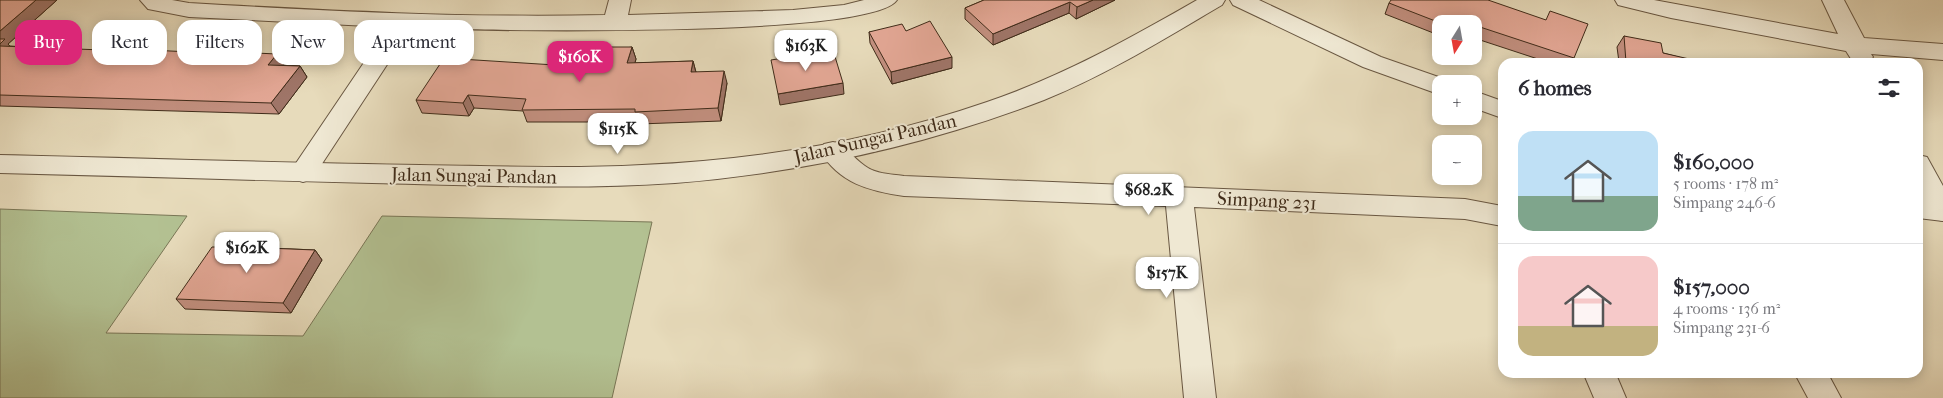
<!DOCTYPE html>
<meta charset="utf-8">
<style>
:root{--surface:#fff;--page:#f7f7f7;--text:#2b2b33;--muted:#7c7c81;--line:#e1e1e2;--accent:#db2777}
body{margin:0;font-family:"IM FELL French Canon",serif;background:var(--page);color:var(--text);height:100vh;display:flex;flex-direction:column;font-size:19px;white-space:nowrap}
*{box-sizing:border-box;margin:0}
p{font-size:16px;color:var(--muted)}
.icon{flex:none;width:28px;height:28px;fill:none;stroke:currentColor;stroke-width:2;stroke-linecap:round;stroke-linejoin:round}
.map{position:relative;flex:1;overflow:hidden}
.drawer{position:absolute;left:1498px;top:58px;width:425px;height:320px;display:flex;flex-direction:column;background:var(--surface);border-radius:15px;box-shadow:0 2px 12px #0003}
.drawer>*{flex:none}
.hud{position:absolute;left:15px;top:20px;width:475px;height:45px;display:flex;gap:10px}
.needle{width:32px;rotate:191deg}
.buttons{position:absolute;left:1432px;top:15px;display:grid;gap:10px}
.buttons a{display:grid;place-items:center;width:50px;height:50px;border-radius:10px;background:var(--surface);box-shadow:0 2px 12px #0003;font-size:25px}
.price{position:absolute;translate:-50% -42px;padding:0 11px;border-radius:10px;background:#fff;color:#222;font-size:16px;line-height:32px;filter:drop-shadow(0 1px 2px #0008)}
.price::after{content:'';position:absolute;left:50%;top:30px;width:15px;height:11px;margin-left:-8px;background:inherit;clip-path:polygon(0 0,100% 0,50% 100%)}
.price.current{background:var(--accent);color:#fff}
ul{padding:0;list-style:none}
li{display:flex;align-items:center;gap:15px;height:125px;padding:0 20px}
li+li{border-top:1px solid var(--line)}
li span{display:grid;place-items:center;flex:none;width:140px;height:100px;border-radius:15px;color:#555}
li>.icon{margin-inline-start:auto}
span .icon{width:60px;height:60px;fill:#fffc;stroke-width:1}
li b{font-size:21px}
h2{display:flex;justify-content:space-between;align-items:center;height:60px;padding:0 20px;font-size:21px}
.tag{padding:0 18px;border-radius:15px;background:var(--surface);box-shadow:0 2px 12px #0003;font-size:18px;line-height:45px}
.tag.current{background:var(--accent);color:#fff}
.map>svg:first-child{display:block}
.green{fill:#b3c192;stroke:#797656}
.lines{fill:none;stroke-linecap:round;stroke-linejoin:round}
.minor-casing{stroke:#695742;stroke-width:2}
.tertiary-casing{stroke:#695742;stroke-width:2}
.minor{fill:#efe8d3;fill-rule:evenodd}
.tertiary{fill:#efe8d3;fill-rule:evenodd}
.wall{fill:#c39080;stroke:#3f2b19}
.shaded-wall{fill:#9f7568;stroke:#3f2b19}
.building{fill:#e3a795;stroke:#3f2b19}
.labels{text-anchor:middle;stroke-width:4;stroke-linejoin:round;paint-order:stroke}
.street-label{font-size:19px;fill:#3f2b19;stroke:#efe8d3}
</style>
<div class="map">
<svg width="1943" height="398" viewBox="0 0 1943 398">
<rect width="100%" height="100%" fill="#e7dbbb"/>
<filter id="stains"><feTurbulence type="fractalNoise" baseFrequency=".004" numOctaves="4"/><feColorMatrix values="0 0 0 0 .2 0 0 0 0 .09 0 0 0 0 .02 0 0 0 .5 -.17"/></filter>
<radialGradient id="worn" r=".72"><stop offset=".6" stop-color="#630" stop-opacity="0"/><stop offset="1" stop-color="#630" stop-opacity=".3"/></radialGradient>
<path class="green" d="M0 209 187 216 106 333 303 336 382 216 652 222 612 398H0Z"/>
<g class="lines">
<defs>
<path id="minor" d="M140 0H172L189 3C328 11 466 18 605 15L609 0H631L628 15 793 10 844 5 864 0H897C871 39 475 30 411 28L312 179 303 182 294 179 290 172 388 27 189 17 148 9Z
M1615 0H1654L1838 34 1822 0H1844L1864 38 1943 44V60L1871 54 1873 57 1869 62H1853L1846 51 1671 18 1618 5Z
M833 142C847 146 853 158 865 166 876 174 890 174 904 176L1465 199 1502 206V226L1465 219 1194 207 1216 398H1184L1166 206 904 196C869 191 839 183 820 151L824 144Z
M1918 155 1927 157 1943 186V221L1932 218 1918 190Z
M1583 372H1615L1626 398H1594Z
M1794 372H1827L1841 398H1808Z"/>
<path id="tertiary" d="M1197 0H1225L1222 5C1164 39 1106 75 1044 100 927 145 800 173 675 183 575 190 473 185 372 183 248 180 124 176 0 173V155C140 158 280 163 420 165 494 166 568 169 642 165 758 160 877 140 987 102 1061 77 1129 39 1197 0Z
M1230 0H1259L1381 57 1450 81 1451 84H1441V95L1363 67 1233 5Z
M1474 91 1502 101V118L1474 108Z
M1918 198 1943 201V221L1918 218Z"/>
</defs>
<use href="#minor" class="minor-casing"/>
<use href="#tertiary" class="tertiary-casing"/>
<use href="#minor" class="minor"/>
<use href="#tertiary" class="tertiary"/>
</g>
<path class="wall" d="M0 0H57L8 44 10 46 300 66 307 77 279 114 0 106Z
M984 0H1115L1076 19 1069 13 993 45 965 19V8Z
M1488 0 1574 58 1572 62H1547L1474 38V24H1441V36L1385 14 1389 3Z
M906 31 952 68 892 84 870 43 869 32Z
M1624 36 1663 53 1698 62H1619L1617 47Z
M632 47 636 59 635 63 693 61 696 72 727 83 721 121 639 124 638 122H527L523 111 474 108 469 116 422 113 416 100 555 65 578 56Z
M262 238 269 248 315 250 322 260 291 313 185 309 176 299 235 247Z"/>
<path class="shaded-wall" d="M36 0H57L8 44 14 51 0 49V31Z
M1093 0H1115L1076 19 1077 7Z
M1070 2 1069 13 993 45V34Z
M632 47 636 59 631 76 627 63Z
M277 54 284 65 275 76 268 65Z
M952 57V68L892 84 891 72Z
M693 61 696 73 691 72Z
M300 66 307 77 279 114 271 103Z
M724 71 727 83 721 121 718 108Z
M843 83 844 94 780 105 778 94Z
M468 95 474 108 469 116 463 103Z
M315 250 322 260 291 313 283 303Z"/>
<path class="building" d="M0 0H36L0 31Z
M984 0H1093L1077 7 1070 2 993 34 965 8Z
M1391 0H1488L1546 20 1550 11 1588 24 1574 58 1474 25V24H1469L1462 21 1460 24H1443L1389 3Z
M930 21 952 57 891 72 869 32 902 24 906 31Z
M1624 36 1661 43 1663 53 1698 61V62H1626Z
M0 39H5L0 44Z
M0 46 128 51 130 49 231 54 233 52 277 54 268 65 300 66 271 103 0 95Z
M581 47H632L627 63 693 61 691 72 724 71 718 108 635 112V109L522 110 526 99 468 95 463 103 416 100 444 58 555 65 558 56H578Z
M833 50 843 83 778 94 771 60Z
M250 238H262L266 248 315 250 283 303 176 299 212 247H235Z"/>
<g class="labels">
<g class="street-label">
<text transform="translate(875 138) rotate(-13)" y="7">Jalan Sungai Pandan</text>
<text transform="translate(474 175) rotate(1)" y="7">Jalan Sungai Pandan</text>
<text transform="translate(1267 200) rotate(3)" y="7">Simpang 231</text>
</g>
</g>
<rect width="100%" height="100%" filter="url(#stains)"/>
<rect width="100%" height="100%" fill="url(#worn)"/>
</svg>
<div class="buttons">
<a><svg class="needle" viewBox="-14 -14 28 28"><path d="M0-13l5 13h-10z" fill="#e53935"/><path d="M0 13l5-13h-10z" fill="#7c7c81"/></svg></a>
<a>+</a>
<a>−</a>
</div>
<b class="price" style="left:806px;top:72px">$163K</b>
<b class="price current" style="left:580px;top:83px">$160K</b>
<b class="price" style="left:618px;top:155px">$115K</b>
<b class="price" style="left:1149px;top:216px">$68.2K</b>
<b class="price" style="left:247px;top:274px">$162K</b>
<b class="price" style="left:1167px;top:299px">$157K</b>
<div class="hud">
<a class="tag current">Buy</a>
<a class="tag">Rent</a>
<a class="tag">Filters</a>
<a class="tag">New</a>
<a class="tag">Apartment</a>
</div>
<section class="drawer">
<h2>6 homes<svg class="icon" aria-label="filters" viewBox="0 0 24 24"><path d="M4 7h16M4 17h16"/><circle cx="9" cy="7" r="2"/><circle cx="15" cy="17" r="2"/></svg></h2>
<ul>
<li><span style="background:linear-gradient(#bfe0f5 65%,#7fa58c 0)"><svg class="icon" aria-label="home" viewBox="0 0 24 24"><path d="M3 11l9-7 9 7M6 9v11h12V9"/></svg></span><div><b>$160,000</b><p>5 rooms · 178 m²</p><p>Simpang 246-6</p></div></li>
<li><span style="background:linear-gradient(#f6c9c9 70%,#c2b280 0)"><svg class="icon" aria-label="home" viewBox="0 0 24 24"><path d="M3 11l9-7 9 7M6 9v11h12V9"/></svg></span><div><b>$157,000</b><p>4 rooms · 136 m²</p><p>Simpang 231-6</p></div></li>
</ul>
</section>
</div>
